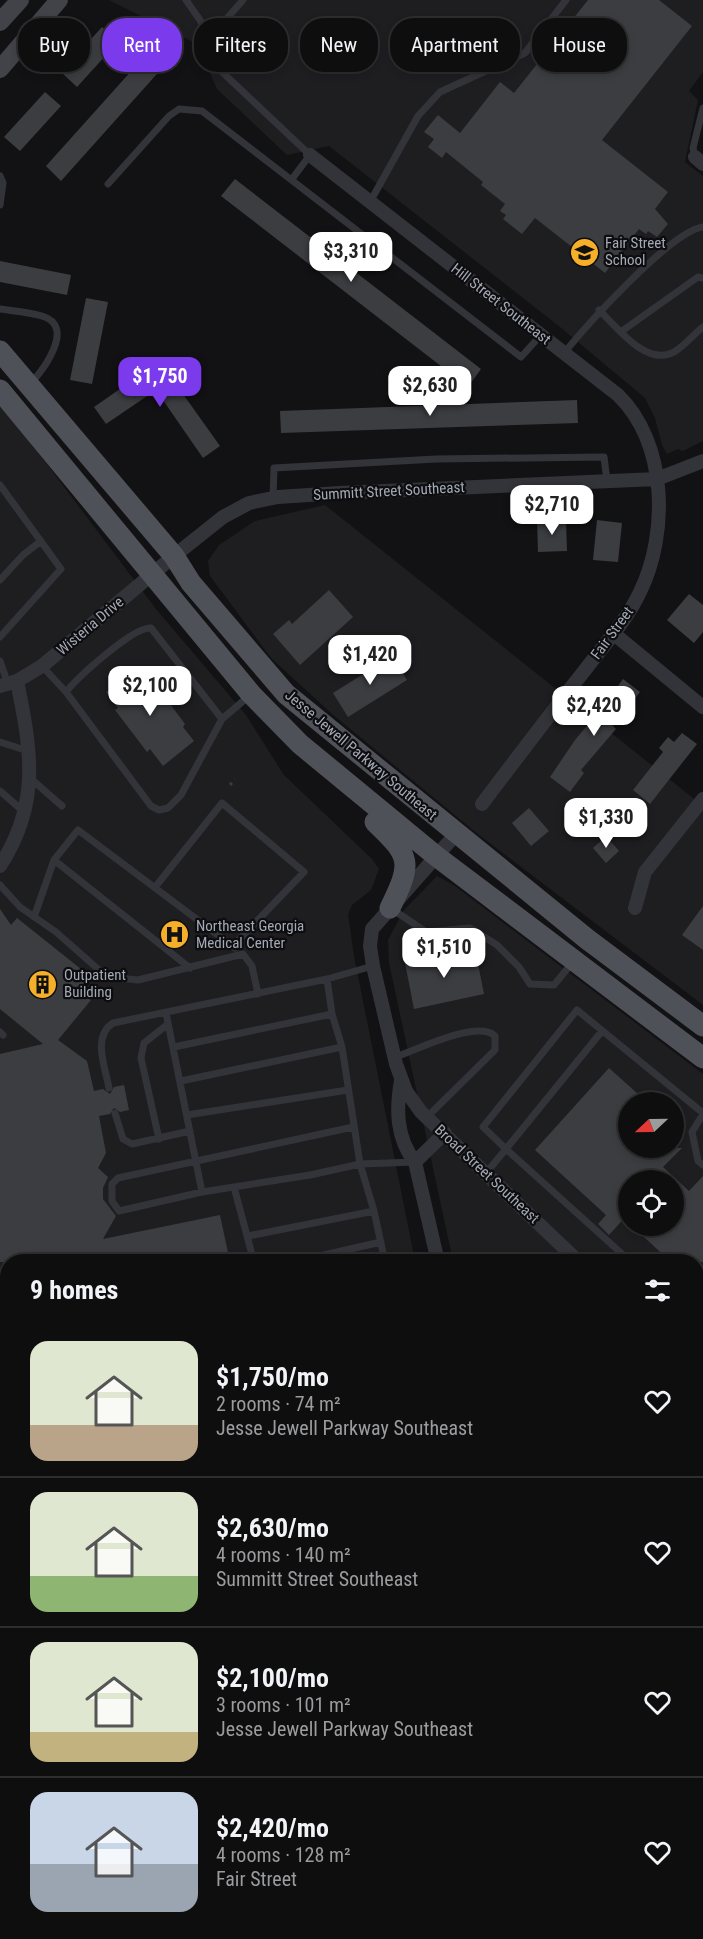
<!DOCTYPE html>
<meta charset="utf-8">
<style>
:root{--surface:#0e0e0f;--page:#1c1c1d;--text:#f1f3f6;--muted:#9b9c9e;--line:#2e2e2f;--accent:#7c3aed}
body{margin:0;font-family:"Roboto Condensed",sans-serif;background:var(--page);color:var(--text);height:100vh;display:flex;flex-direction:column;font-size:22px;white-space:nowrap}
*{box-sizing:border-box;margin:0}
p{font-size:20px;color:var(--muted)}
.icon{flex:none;width:33px;height:33px;fill:none;stroke:currentColor;stroke-width:2;stroke-linecap:round;stroke-linejoin:round}
.map{position:relative;flex:1;overflow:hidden}
.side{position:absolute;left:0px;top:1254px;width:704px;height:686px;display:flex;flex-direction:column;background:var(--surface);border-radius:24px 24px 0 0;box-shadow:0 3px 9px #0003,0 0 0 2px var(--line)}
.side>*{flex:none}
.guide{position:absolute;left:18px;top:18px;width:668px;height:54px;display:flex;gap:12px}
.needle{width:39px;rotate:248deg}
.controls{position:absolute;left:618px;top:1092px;display:grid;gap:12px}
.controls a{display:grid;place-items:center;width:66px;height:66px;border-radius:50%;background:var(--surface);box-shadow:0 3px 9px #0003,0 0 0 2px var(--line);font-size:30px}
.price{position:absolute;translate:-50% -51px;padding:0 14px;border-radius:12px;background:#fff;color:#222;font-size:20px;line-height:39px;filter:drop-shadow(0 2px 3px #0008)}
.price::after{content:'';position:absolute;left:50%;top:36px;width:18px;height:14px;margin-left:-9px;background:inherit;clip-path:polygon(0 0,100% 0,50% 100%)}
.price.on{background:var(--accent);color:#fff}
ul{padding:0;list-style:none}
li{display:flex;align-items:center;gap:18px;height:150px;padding:0 30px}
li+li{border-top:2px solid var(--line)}
li span{display:grid;place-items:center;flex:none;width:168px;height:120px;border-radius:18px;color:#555}
li>.icon{margin-inline-start:auto}
span .icon{width:72px;height:72px;fill:#fffc;stroke-width:1}
li b{font-size:26px}
h2{display:flex;justify-content:space-between;align-items:center;height:72px;padding:0 30px;font-size:26px}
.pill{padding:0 21px;border-radius:24px;background:var(--surface);box-shadow:0 3px 9px #0003,0 0 0 2px var(--line);font-size:21px;line-height:54px}
.pill.on{background:var(--accent);color:#fff}
.map>svg:first-child{display:block}
.built{fill:#1e1e21;fill-rule:evenodd}
.grass{fill:#1a221b}
.park{fill:url(#park-crowns)}
.building{fill:#3c3d41}
.lines{fill:none;stroke-linecap:round;stroke-linejoin:round}
.path{stroke:#393b40;stroke-width:3;stroke-dasharray:3 4.5;stroke-linecap:butt}
.lane{stroke:#333439;stroke-width:7}
.street{stroke:#333439;stroke-width:14}
.secondary{stroke:#414349;stroke-width:18}
.primary{stroke:#4f5158;stroke-width:21}
.labels{text-anchor:middle;stroke-width:4.5;stroke-linejoin:round;paint-order:stroke}
.poi-label{font-size:15px;fill:#a3a9b5;stroke:#0d0d0f;text-anchor:start}
.street-label{font-size:15px;fill:#a3a9b5;stroke:#0d0d0f}
</style>
<div class="map">
<svg width="703" height="1939" viewBox="0 0 703 1939">
<defs>
<pattern id="park-crowns" width="20" height="18" patternUnits="userSpaceOnUse" patternTransform="scale(1.5)"><rect width="20" height="18" fill="#1a221b"/><path d="M2 6a3 3 0 1 1 6 0M12 15a3 3 0 1 1 6 0" fill="none" stroke="#383f3a"/></pattern>
</defs>
<rect width="100%" height="100%" fill="#121214"/>
<path class="built" d="M109 0H703V72L689 91 698 100 685 162 703 176V441L683 451 678 449 667 454 662 445 655 418 645 398 560 327 329 146 287 155 217 89 197 44Z
M0 406 16 423 156 609 246 715 284 775 372 859 379 869 371 890 352 905 348 914 354 956 415 1261 8 1262V1932H696V1262L453 1261 389 963 388 940 404 910 437 876 455 886 703 1074V1939H0ZM628 1102H674V1148H628ZM628 1180H674V1226H628Z
M325 505 703 806V1005L479 835 332 714 271 658 210 576 208 561 219 545 255 521Z"/>
<path class="grass" d="M0 1578 7 1583V1688L0 1683Z"/>
<path class="park" d="M0 1498H7V1583L0 1578Z
M588 1932H677L687 1939H583Z"/>
<path class="building" d="M588 0H659L692 26 602 140 668 192 655 209 668 224 657 237 648 231 646 234 639 229 605 273 535 218 522 234 503 219 506 215 500 211 505 204 481 185 483 182 446 152 442 158 428 147 434 139 424 132 438 115 460 133 500 82 514 93Z
M102 27 118 42 77 87 61 72Z
M147 33 173 56 61 181 46 166 142 59 132 49Z
M45 92 61 106 20 151 4 137Z
M235 179 481 369 468 387 221 196Z
M0 261 71 275 67 295 0 282Z
M86 298 108 302 92 384 70 380Z
M153 366 171 392 178 387 220 446 203 458 156 390 106 424 94 407Z
M577 400 578 423 281 433 280 411Z
M566 519 567 551 538 552 537 520Z
M597 520 622 523 618 562 593 560Z
M329 590 353 617 300 665 273 634 289 620 292 624Z
M689 594 703 605V632L694 643 667 620Z
M392 656 407 680 348 717 333 693Z
M138 668 150 683 153 681 185 724 183 727 194 741 163 766 150 749 147 752 115 710 118 708 106 692Z
M623 679 640 692 613 726 616 729 581 770 584 773 570 792 550 777 575 740 605 704Z
M682 733 697 744 650 804 633 790 663 752 659 748 668 737 674 742Z
M529 808 549 831 531 846 512 823Z
M606 836 619 851 606 863 593 848Z
M703 906V950L682 935Z
M0 909 11 925 17 918 91 977 80 991 91 1000 58 1040 87 1061 94 1091 103 1089 110 1094 114 1087 124 1085 129 1110 120 1112 114 1108 110 1114 99 1116 106 1153 98 1168 108 1177 103 1188V1199L116 1216 103 1239 220 1215 230 1262H0V1054L43 1044 0 1009Z
M475 949 484 994 414 1009 405 963Z
M609 1068 647 1102H628V1148H638L649 1158 659 1148H682L663 1167 689 1191 703 1176V1262H671L632 1226H674V1180H628V1214L609 1235 598 1224 606 1215 535 1150Z"/>
<g class="lines">
<path class="path" d="M441 43 483 58
M230 785 235 779"/>
<path class="lane" d="M186 0 200 20 220 70 310 155 292 179
M208 40 243 0
M695 157 693 148 703 108
M0 176 3 183 0 205
M108 184 169 116 179 109 202 111 521 357 541 335
M370 202 418 116 440 92 525 53 566 0
M0 309C14 311 29 312 42 316 76 326 44 369 31 383
M599 310C617 327 646 367 674 352 684 346 694 334 703 327
M622 331 698 277 703 278
M564 353C586 326 671 231 703 227
M0 485 61 569 0 637
M273 498 274 468 436 459 604 457 607 481
M0 580 23 555 41 541
M0 661 8 684
M42 666 66 692 151 806 159 810 168 808 181 795 222 719 249 696
M66 692C78 677 134 626 151 628L222 719
M0 742 28 751
M30 778 62 806
M0 791 23 811
M54 860 78 830 235 948
M0 885 20 907 56 932 107 977 138 980 243 954 252 966 258 994
M156 886 222 803 304 872 233 946
M392 909 426 932 470 928 497 945 519 967 530 984 554 985 572 963
M34 917 54 860 190 968
M327 979 332 1014 342 1047 360 1164 374 1211 385 1262
M166 1013 202 1192
M602 1031 506 1149 631 1262
M0 1032 3 1035
M174 1047 332 1014
M394 1058C415 1050 478 1019 495 1036V1050L427 1117
M181 1081 342 1047
M109 1088C105 1066 92 1037 113 1023L327 979 373 966
M115 1113 123 1139 132 1144 190 1131
M703 1114 692 1132 698 1161 703 1165
M187 1115 348 1090
M353 1127 118 1178 112 1184V1201L119 1211 202 1192 310 1175 360 1164 415 1162
M159 1139 141 1058 144 1043 168 1024
M486 1173 506 1149 483 1127 577 1010 703 1113
M234 1187 254 1262
M248 1236 374 1211
M293 1262 381 1242
M696 1313 703 1319
M0 1461 8 1460
M696 1495 703 1502
M696 1536 703 1542
M696 1590 703 1595
M0 1732 8 1729
M163 1932 175 1939
M110 1939 123 1933 138 1932"/>
<path class="street" d="M310 155 618 395C667 443 669 532 640 592 627 620 604 645 585 670 550 714 516 759 482 804
M695 157 703 164
M613 633 703 707
M0 686 17 681 42 666 174 556 223 517 249 503 278 497 339 493 657 479 703 461
M456 834 372 929 370 946 373 966 396 1064 406 1091 421 1112 579 1262
M0 866C41 803 31 750 17 681
M635 908 645 872 703 799
M401 1081C396 1109 396 1138 415 1162L438 1262
M415 1162 445 1133
M696 1371 703 1377
M696 1486 703 1478
M696 1711 703 1716
M0 1828 8 1838
M696 1932 703 1937
M382 1939 387 1932
M609 1939 613 1932"/>
<path class="secondary" d="M0 22 20 0
M0 69 59 0
M271 1939 278 1932"/>
<path class="primary" d="M0 351 174 556 191 583 286 694 587 939 703 1026
M0 390 251 694 300 744 436 856 703 1058
M375 822C412 857 412 863 390 908"/>
</g>
<defs>
<symbol id="school-disc" viewBox="-11 -11 22 22"><circle r="9.5" fill="#f5af28" stroke="#0d0d0f"/><path d="M0-5L7-2L0 1L-7-2ZM-4 1L0 2.5L4 1V4Q0 6-4 4Z" fill="#111"/></symbol>
<symbol id="hospital-disc" viewBox="-11 -11 22 22"><circle r="9.5" fill="#f5af28" stroke="#0d0d0f"/><path d="M-5-5h3v3.5h4V-5h3V5h-3V1.5h-4V5h-3Z" fill="#111"/></symbol>
<symbol id="building-disc" viewBox="-11 -11 22 22"><circle r="9.5" fill="#f5af28" stroke="#0d0d0f"/><path d="M-4-6H4V6H1V3H-1V6H-4ZM-2.5-4.3h1.7v1.8h-1.7ZM.8-4.3h1.7v1.8H.8ZM-2.5-1h1.7V.8h-1.7ZM.8-1h1.7V.8H.8Z" fill="#111"/></symbol>
</defs>
<g fill-rule="evenodd">
<use href="#school-disc" x="568" y="236" width="33" height="33"/>
<use href="#hospital-disc" x="158" y="918" width="33" height="33"/>
<use href="#building-disc" x="26" y="968" width="33" height="33"/>
</g>
<g class="labels">
<g class="poi-label">
<text x="605" y="248">Fair Street<tspan x="605" dy="17">School</tspan></text>
<text x="196" y="931">Northeast Georgia<tspan x="196" dy="17">Medical Center</tspan></text>
<text x="64" y="980">Outpatient<tspan x="64" dy="17">Building</tspan></text>
</g>
<g class="street-label">
<text transform="translate(501 304) rotate(38)" y="5">Hill Street Southeast</text>
<text transform="translate(389 491) rotate(-3)" y="5">Summitt Street Southeast</text>
<text transform="translate(90 626) rotate(-40)" y="5">Wisteria Drive</text>
<text transform="translate(612 633) rotate(-54)" y="5">Fair Street</text>
<text transform="translate(361 755) rotate(40)" y="5">Jesse Jewell Parkway Southeast</text>
<text transform="translate(487 1174) rotate(43)" y="5">Broad Street Southeast</text>
</g>
</g>
</svg>
<div class="controls">
<a><svg class="needle" viewBox="-14 -14 28 28"><path d="M0-13l5 13h-10z" fill="#e53935"/><path d="M0 13l5-13h-10z" fill="#9b9c9e"/></svg></a>
<a><svg class="icon" aria-label="locate" viewBox="0 0 24 24"><circle cx="12" cy="12" r="6"/><path d="M12 2v4M12 18v4M2 12h4M18 12h4"/></svg></a>
</div>
<b class="price" style="left:351px;top:283px">$3,310</b>
<b class="price on" style="left:160px;top:408px">$1,750</b>
<b class="price" style="left:430px;top:417px">$2,630</b>
<b class="price" style="left:552px;top:536px">$2,710</b>
<b class="price" style="left:370px;top:686px">$1,420</b>
<b class="price" style="left:150px;top:717px">$2,100</b>
<b class="price" style="left:594px;top:737px">$2,420</b>
<b class="price" style="left:606px;top:849px">$1,330</b>
<b class="price" style="left:444px;top:979px">$1,510</b>
<div class="guide">
<a class="pill">Buy</a>
<a class="pill on">Rent</a>
<a class="pill">Filters</a>
<a class="pill">New</a>
<a class="pill">Apartment</a>
<a class="pill">House</a>
</div>
<section class="side">
<h2>9 homes<svg class="icon" aria-label="filters" viewBox="0 0 24 24"><path d="M4 7h16M4 17h16"/><circle cx="9" cy="7" r="2"/><circle cx="15" cy="17" r="2"/></svg></h2>
<ul>
<li><span style="background:linear-gradient(#dfe7d0 70%,#b9a48a 0)"><svg class="icon" aria-label="home" viewBox="0 0 24 24"><path d="M3 11l9-7 9 7M6 9v11h12V9"/></svg></span><div><b>$1,750/mo</b><p>2 rooms · 74 m²</p><p>Jesse Jewell Parkway Southeast</p></div><svg class="icon" aria-label="heart" viewBox="0 0 24 24"><path d="M12 20l-8-8c-3-5 5-10 8-4 3-6 11-1 8 4z"/></svg></li>
<li><span style="background:linear-gradient(#dfe7d0 70%,#8fb573 0)"><svg class="icon" aria-label="home" viewBox="0 0 24 24"><path d="M3 11l9-7 9 7M6 9v11h12V9"/></svg></span><div><b>$2,630/mo</b><p>4 rooms · 140 m²</p><p>Summitt Street Southeast</p></div><svg class="icon" aria-label="heart" viewBox="0 0 24 24"><path d="M12 20l-8-8c-3-5 5-10 8-4 3-6 11-1 8 4z"/></svg></li>
<li><span style="background:linear-gradient(#dfe7d0 75%,#c2b280 0)"><svg class="icon" aria-label="home" viewBox="0 0 24 24"><path d="M3 11l9-7 9 7M6 9v11h12V9"/></svg></span><div><b>$2,100/mo</b><p>3 rooms · 101 m²</p><p>Jesse Jewell Parkway Southeast</p></div><svg class="icon" aria-label="heart" viewBox="0 0 24 24"><path d="M12 20l-8-8c-3-5 5-10 8-4 3-6 11-1 8 4z"/></svg></li>
<li><span style="background:linear-gradient(#c9d6e8 60%,#9aa5b1 0)"><svg class="icon" aria-label="home" viewBox="0 0 24 24"><path d="M3 11l9-7 9 7M6 9v11h12V9"/></svg></span><div><b>$2,420/mo</b><p>4 rooms · 128 m²</p><p>Fair Street</p></div><svg class="icon" aria-label="heart" viewBox="0 0 24 24"><path d="M12 20l-8-8c-3-5 5-10 8-4 3-6 11-1 8 4z"/></svg></li>
</ul>
</section>
</div>
